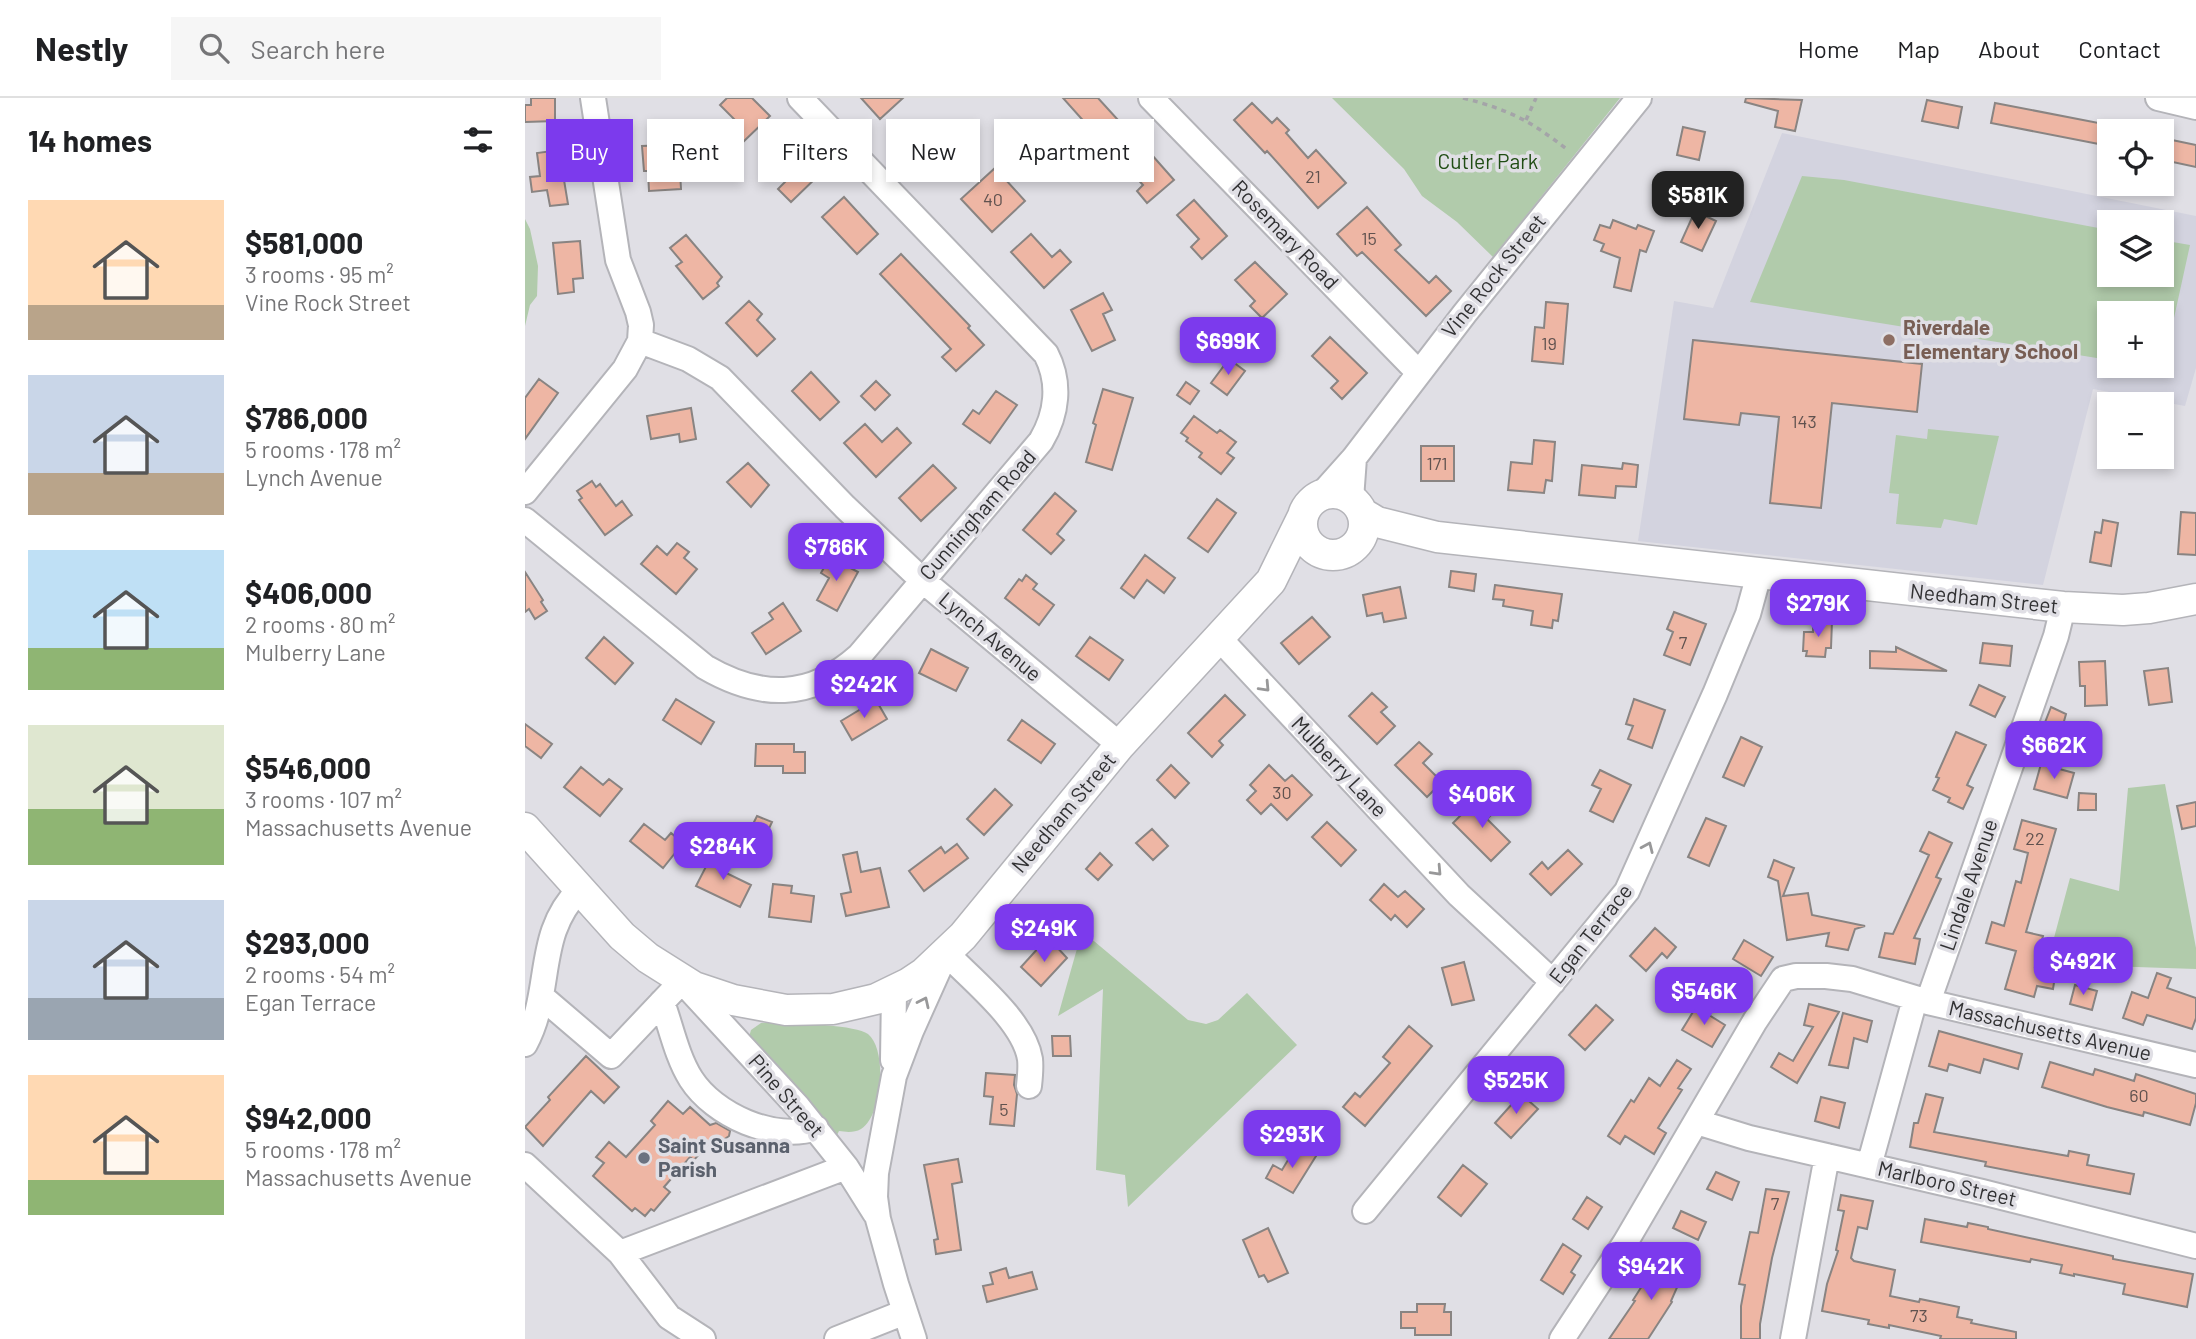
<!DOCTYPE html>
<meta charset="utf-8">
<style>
:root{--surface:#fff;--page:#f6f6f6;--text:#202124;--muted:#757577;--line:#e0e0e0;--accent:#7c3aed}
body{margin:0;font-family:Barlow,sans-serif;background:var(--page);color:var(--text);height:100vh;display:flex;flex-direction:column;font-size:26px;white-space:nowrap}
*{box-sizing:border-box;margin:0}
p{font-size:23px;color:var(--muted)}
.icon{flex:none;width:38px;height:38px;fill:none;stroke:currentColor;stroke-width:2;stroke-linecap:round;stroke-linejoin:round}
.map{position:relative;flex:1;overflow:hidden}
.details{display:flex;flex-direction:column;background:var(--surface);width:525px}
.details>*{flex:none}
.guide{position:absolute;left:21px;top:21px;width:665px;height:63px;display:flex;gap:14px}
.controls{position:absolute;left:1572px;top:21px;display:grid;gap:14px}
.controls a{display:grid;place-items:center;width:77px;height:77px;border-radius:0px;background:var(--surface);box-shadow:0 4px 10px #0003;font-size:35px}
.price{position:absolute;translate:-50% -60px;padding:0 16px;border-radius:14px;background:var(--accent);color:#fff;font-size:23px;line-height:46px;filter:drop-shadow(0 2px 4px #0008)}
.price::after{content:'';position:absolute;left:50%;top:42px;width:21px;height:16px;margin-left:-10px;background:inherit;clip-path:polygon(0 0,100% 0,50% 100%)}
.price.selected{background:#222;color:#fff}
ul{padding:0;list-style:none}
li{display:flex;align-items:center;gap:21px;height:175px;padding:0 28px}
li span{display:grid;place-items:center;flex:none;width:196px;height:140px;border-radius:0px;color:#555}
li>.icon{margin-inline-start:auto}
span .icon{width:84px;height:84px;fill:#fffc;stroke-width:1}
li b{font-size:30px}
h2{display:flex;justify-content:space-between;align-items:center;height:84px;padding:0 28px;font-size:30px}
.tag{padding:0 24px;border-radius:0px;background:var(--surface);box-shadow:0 4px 10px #0003;font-size:24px;line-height:63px}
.tag.selected{background:var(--accent);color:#fff}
header{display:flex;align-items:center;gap:42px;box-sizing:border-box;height:98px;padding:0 35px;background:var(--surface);border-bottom:2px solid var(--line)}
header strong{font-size:33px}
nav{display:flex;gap:38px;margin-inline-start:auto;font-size:24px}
.search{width:490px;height:63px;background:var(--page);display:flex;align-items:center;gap:18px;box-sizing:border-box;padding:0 24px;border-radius:0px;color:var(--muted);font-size:26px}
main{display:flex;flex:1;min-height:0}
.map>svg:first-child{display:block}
.built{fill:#d3d3df;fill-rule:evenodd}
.green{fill:#b1cbab}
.building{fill:#eeb6a4;stroke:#898482;stroke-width:2}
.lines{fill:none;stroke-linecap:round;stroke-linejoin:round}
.minor-casing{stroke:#b4b4b9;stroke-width:28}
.major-casing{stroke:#b4b4b9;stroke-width:33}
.path{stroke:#a4a4a8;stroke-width:3.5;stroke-dasharray:5 5;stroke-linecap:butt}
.minor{stroke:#fff;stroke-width:24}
.major{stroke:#fff;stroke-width:30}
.oneway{stroke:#989899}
.education-dot{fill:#8d6e63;stroke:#e0dfe5;stroke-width:2.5}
.worship-dot{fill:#6b7280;stroke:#e0dfe5;stroke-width:2.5}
.labels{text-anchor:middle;stroke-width:7;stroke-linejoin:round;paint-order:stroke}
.number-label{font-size:18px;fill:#60524f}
.park-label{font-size:21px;fill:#204d14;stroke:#e0dfe5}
.street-label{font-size:21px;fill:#313133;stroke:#e0dfe5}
.education-label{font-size:21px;font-weight:bold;fill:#785e54;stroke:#e0dfe5;text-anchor:start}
.worship-label{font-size:21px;font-weight:bold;fill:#5b616d;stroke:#e0dfe5;text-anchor:start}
</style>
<header>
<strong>Nestly</strong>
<div class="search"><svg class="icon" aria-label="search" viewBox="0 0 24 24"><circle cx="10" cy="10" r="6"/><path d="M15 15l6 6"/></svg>Search here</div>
<nav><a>Home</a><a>Map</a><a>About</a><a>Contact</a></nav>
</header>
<main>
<section class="details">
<h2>14 homes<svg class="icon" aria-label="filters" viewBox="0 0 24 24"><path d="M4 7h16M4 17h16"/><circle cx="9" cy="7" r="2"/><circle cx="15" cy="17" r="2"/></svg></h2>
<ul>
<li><span style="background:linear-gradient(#ffd9b3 75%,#b9a48a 0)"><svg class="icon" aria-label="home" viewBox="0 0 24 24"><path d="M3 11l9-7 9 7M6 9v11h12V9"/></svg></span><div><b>$581,000</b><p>3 rooms · 95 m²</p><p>Vine Rock Street</p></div></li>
<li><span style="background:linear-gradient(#c9d6e8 70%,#b9a48a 0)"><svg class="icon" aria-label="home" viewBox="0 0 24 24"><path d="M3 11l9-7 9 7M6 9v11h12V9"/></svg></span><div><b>$786,000</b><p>5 rooms · 178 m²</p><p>Lynch Avenue</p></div></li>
<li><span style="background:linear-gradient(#bfe0f5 70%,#8fb573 0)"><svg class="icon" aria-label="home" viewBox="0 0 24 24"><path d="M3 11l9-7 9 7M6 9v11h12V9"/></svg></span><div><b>$406,000</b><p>2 rooms · 80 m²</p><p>Mulberry Lane</p></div></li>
<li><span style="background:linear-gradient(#dfe7d0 60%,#8fb573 0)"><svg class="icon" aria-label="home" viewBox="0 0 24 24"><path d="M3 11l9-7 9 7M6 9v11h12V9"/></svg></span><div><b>$546,000</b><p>3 rooms · 107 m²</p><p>Massachusetts Avenue</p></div></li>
<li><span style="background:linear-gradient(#c9d6e8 70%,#9aa5b1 0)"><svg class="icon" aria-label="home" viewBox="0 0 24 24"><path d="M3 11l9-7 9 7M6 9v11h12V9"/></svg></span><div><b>$293,000</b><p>2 rooms · 54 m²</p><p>Egan Terrace</p></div></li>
<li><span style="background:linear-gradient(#ffd9b3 75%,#8fb573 0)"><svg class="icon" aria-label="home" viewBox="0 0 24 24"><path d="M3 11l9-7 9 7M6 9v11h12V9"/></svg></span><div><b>$942,000</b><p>5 rooms · 178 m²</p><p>Massachusetts Avenue</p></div></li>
</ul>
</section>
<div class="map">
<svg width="1671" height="1241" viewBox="0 0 1671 1241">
<rect width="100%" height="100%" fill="#e0dfe5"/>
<path class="built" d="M1257 35 1671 118V270L1660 308 1568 291 1518 487 1113 443 1149 203 1188 210ZM1584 124H1636V177H1584ZM1584 215H1636V268H1584Z"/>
<path class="green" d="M807 0H1095L968 159 932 124 897 98 879 71Z
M1277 78 1319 82 1584 132V177H1636V142L1665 147 1638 270 1624 268H1636V215H1584V262L1225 204Z
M0 121 5 131 13 168 12 198 5 207 0 228Z
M1403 331 1474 338 1452 427 1419 421 1416 430 1371 426 1374 396 1364 395 1371 337 1402 341Z
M1640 686 1671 850V871L1522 866 1545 780 1594 793 1603 690Z
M557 833 663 922 681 926 693 922 722 895 772 947 603 1109 600 1077 571 1072 578 891 533 918Z
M236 925C256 924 329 926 343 936 363 952 357 1019 336 1031 329 1035 321 1034 314 1033L312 1037 305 1030 224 939 226 932Z"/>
<path class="building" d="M6 0H30V23L0 24V7H6Z
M202 0H227L245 18 217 45 205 33 213 25 195 7Z
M336 0H378L355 21Z
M538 0H573L593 22 568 45 557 33 563 28Z
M1221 0 1277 2 1270 33 1250 29 1253 13 1220 4Z
M1402 2 1437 9 1433 30 1397 23Z
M727 5 747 25 752 20 764 32 761 35 783 60 791 52 821 85 793 110 742 53 740 55 709 22Z
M1470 5 1584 27V48L1466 25Z
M400 24 419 46 426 40 438 53 411 78 379 43Z
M1158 29 1180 34 1174 62 1152 57Z
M1647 42 1671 47V69L1643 63Z
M266 43 296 75 266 104 253 91 261 83 243 65Z
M143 47 145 74H155L156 91 124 93 123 73H119L117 48Z
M619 48 649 82 622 105 612 93 618 87 599 66Z
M34 52 43 106 25 108 22 92 7 94 5 79 15 78 12 55Z
M470 70 500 103 467 134 436 101Z
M319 99 353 136 332 156 297 119Z
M669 102 702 138 677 161 666 149 674 141 652 117Z
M842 109 876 147 870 152 904 185 911 178 926 193 901 218 837 154 832 158 812 136Z
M1170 113 1191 123 1177 153 1156 144Z
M1088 122 1111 131 1113 127 1129 133 1121 154 1115 152 1106 193 1089 189 1095 160 1076 153 1079 146 1069 142 1075 127 1085 130Z
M506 136 527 159 535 152 546 164 519 190 486 154Z
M161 137 197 179 192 185 194 188 178 201 151 168 157 164 145 150Z
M55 143 58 180 48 181 49 194 33 196 28 145Z
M376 156 445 228 443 230 459 247 431 273 417 259 426 251 355 176Z
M730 164 762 196 737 220 725 208 730 203 710 182Z
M578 195 587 212 578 216 590 242 567 253 546 212Z
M224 203 237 216 232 222 250 241 232 258 201 225Z
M1021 204 1043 206 1038 266 1007 263 1010 229 1019 230Z
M805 239 842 275 817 301 806 290 813 283 787 258Z
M1168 242 1397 266 1392 314 1307 305 1296 410 1245 405 1254 319 1216 315 1214 327 1159 321Z
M704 261 720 273 702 297 686 285Z
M286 274 314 304 295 322 267 293Z
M14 281 33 295 0 341V300Z
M351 283 365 297 350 312 336 298Z
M661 284 674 293 665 306 652 297Z
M578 291 608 300 587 372 561 364 571 327 568 325Z
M471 293 492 307 465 345 438 326 448 312 454 316Z
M166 310 171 341 155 344 154 336 126 341 122 318Z
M669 318 692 335 695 332 711 344 702 355 709 360 696 376 674 359 677 355 661 343 663 340 656 335Z
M340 326 357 344 372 330 386 345 351 379 319 345Z
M1009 342 1030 344 1027 383 1021 382 1019 395 983 392 986 364 1007 366Z
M896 348H929V383H896Z
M223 365 244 387 226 409 202 384Z
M1098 365 1113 367 1111 389 1091 388 1090 400 1054 397 1057 367 1097 371Z
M408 367 431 390 396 423 374 400Z
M67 383 71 389 75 386 91 408 97 403 107 417 80 437 54 402 57 400 52 393Z
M530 395 551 413 532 436 539 442 526 456 498 432Z
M692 401 711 415 683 454 663 440Z
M1656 414 1671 415V457L1653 456Z
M1578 422 1593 425 1586 468 1565 464 1570 434 1576 435Z
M152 445 164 454 159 460 172 471 151 496 116 466 132 448 142 457Z
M620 457 650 480 639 495 622 482 609 500 596 490Z
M305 459 333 474 312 513 292 502 304 480 296 475Z
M926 473 951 476 949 493 924 489Z
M0 474 18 502 16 504 22 513 10 521 4 511 0 514Z
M501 477 512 486 508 491 529 507 514 527 480 500 494 481 497 483Z
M970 487 1037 496 1033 523 1028 522 1027 530 1006 527 1008 513 978 508 979 502 968 501Z
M875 489 881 520 859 524 857 515 842 518 838 497Z
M258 505 276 533 241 556 227 535 248 521 244 515Z
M1149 514 1181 526 1165 567 1139 557 1148 534 1142 531Z
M787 519 805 539 774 566 756 545Z
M1288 522 1307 523 1306 550H1301L1300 559 1281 558 1282 553H1278L1279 534H1288Z
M79 539 108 565 90 586 61 560Z
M565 539 598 562 584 582 551 558Z
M1458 545 1487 548 1485 568 1455 565Z
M1371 549 1422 573 1345 570V553L1371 554Z
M406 551 443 570 431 593 394 575Z
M1580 563 1582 607 1560 608V588H1555L1554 564Z
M1643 570 1647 604 1624 607 1619 573Z
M1454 587 1480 599 1470 619 1445 607Z
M847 595 862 609 856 614 870 628 852 646 824 618Z
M700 597 720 617 694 643 698 647 687 659 663 635Z
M151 601 189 624 176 646 138 622Z
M1109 601 1140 612 1127 650 1103 641 1108 628 1101 626Z
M351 602 362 621 327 642 316 623Z
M1526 609 1541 616 1536 634 1519 627Z
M497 622 530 646 516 665 483 642Z
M0 626 27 646 16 660 0 648Z
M1431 634 1461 647 1442 687 1448 690 1438 711 1423 704 1425 700 1408 692 1414 680 1411 679Z
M1216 639 1237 649 1219 688 1198 679Z
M894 644 907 656 898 665 917 684 902 699 870 667Z
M231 646H269V654H280V675H258V668H230Z
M1516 666 1549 675 1542 700 1509 691Z
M646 667 664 685 650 700 632 682Z
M744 667 760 683 767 677 787 697 762 722 746 706 736 716 722 702 731 693 725 687Z
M56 669 78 687 84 681 97 691 75 718 39 689Z
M1075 672 1106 687 1088 724 1065 713 1076 691 1067 687Z
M470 691 487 707 459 737 442 721Z
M1554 695 1571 696V712H1553Z
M953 700 968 715 962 721 985 744 966 763 928 725Z
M1671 704V728L1657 731 1652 708Z
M232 718 247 724 241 737 226 730Z
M1181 720 1201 728 1184 768 1163 759Z
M1497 722 1531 731 1501 834 1518 838 1510 869 1531 872 1528 891 1512 888 1509 899 1480 891 1491 853 1461 845 1467 824 1479 828 1491 783 1496 785 1503 755 1489 751Z
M802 724 831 752 816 768 787 739Z
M119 726 140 742 146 735 158 745 138 770 105 743Z
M627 731 643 748 628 762 611 745Z
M1404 734 1427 745 1411 779 1416 781 1389 840 1395 841 1390 866 1354 859 1360 835 1368 836 1404 757 1395 753Z
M432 746 443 760 399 793 384 773 416 749 420 755Z
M1043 752 1057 766 1026 797 1005 776 1017 764 1023 771Z
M189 753 201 759 195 772 226 787 215 809 171 788Z
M332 754 336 774 355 770 364 809 321 818 316 796 326 794 318 757Z
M575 755 587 767 573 782 561 771Z
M1249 762 1269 770 1258 798 1283 795 1287 817 1340 828 1330 831 1323 852 1301 848 1304 835 1262 842 1253 783 1243 779Z
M248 786 267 788 266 795 289 798 286 824 244 819Z
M859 786 873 799 880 793 899 811 882 829 870 817 866 822 845 802Z
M1130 830 1151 849 1142 860 1137 855 1121 873 1105 858Z
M1219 842 1248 859 1236 878 1208 861Z
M529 846 542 860 516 888 496 869 516 847 522 853Z
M939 864 949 902 927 907 917 870Z
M1632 875 1646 880 1642 890 1671 900V920L1667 931 1622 917 1618 927 1598 920 1607 894 1623 900Z
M1550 887 1572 893 1567 912 1545 906Z
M1284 906 1314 914 1272 985 1246 969 1254 955 1268 963 1288 929 1279 927Z
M1071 907 1088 922 1060 952 1044 937Z
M1171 909 1200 927 1187 949 1157 932Z
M1318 915 1347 923 1342 944 1329 940 1323 970 1304 967Z
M884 928 907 948 840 1028 818 1009 830 995 835 999 865 965 858 959Z
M1414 933 1497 956 1493 971 1459 961 1455 975 1424 966 1422 973 1404 968Z
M527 938H545L546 958H528Z
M61 958 94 989 79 1005 66 993 18 1048 0 1029 25 1002 23 999Z
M1152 962 1166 971 1153 990 1157 992 1133 1030 1141 1035 1129 1056 1100 1038 1095 1046 1083 1038 1106 1002 1109 1004 1124 980 1135 988Z
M1525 964 1568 977 1570 971 1609 983 1611 976 1671 996V1005L1665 1027 1619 1014 1618 1018 1582 1009 1517 989Z
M461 975 490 977 489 987 492 996 489 1028 465 1026 468 999 459 998Z
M996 996 1013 1011 986 1040 970 1025Z
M1401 996 1418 1000 1409 1034 1543 1058 1544 1053 1564 1057 1562 1067 1609 1076 1605 1096 1460 1068 1461 1064 1385 1049 1389 1025H1393Z
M1296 999 1320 1005 1314 1030 1290 1023Z
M143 1003 158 1016 165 1009 185 1027 191 1025 205 1033 204 1038 197 1043 187 1042 169 1062 165 1059 139 1089 145 1094 129 1113 126 1111 120 1118 110 1110 107 1113 68 1078 79 1065 71 1059 84 1044 101 1059 130 1027 126 1023Z
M772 1047 791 1058 768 1095 741 1080 748 1067 757 1072Z
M433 1061 437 1084 427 1086 436 1152 411 1156 409 1142 413 1141 399 1067Z
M938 1067 962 1086 936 1118 913 1099Z
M1191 1074 1214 1084 1207 1102 1182 1091Z
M1241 1091 1264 1094 1247 1160 1235 1226V1241H1216V1208L1220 1187 1214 1186 1225 1134 1233 1135Z
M1316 1097 1348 1103 1342 1131 1333 1129 1326 1160 1329 1163 1370 1172 1365 1198 1394 1204 1395 1201 1434 1209 1432 1219 1447 1222 1446 1225 1491 1234V1241H1415L1416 1238 1364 1227V1230L1343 1226 1344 1222 1297 1213 1302 1186 1313 1153 1311 1152 1319 1113 1313 1112Z
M1062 1099 1077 1109 1063 1131 1048 1121Z
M1156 1113 1181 1124 1173 1142 1148 1130Z
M1400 1121 1442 1129 1443 1125 1463 1129V1131L1588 1158V1161L1668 1176 1662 1209 1598 1196 1600 1186 1549 1176V1178L1535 1175 1537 1167 1506 1161 1505 1164 1396 1144Z
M743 1130 763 1175 743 1184 739 1177 734 1179 718 1142Z
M1038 1146 1056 1158 1046 1174 1050 1177 1038 1196 1016 1182Z
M1138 1159 1161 1169 1146 1203 1147 1204 1123 1241H1084L1110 1203 1108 1202 1135 1160Z
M481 1170 484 1180 507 1174 512 1191 462 1204 458 1188 468 1186 465 1175Z
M892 1206H920L919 1214H926V1237H890V1230H876V1214H892Z"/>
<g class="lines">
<defs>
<path id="minor" d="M626 0 893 274
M1633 0 1671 9
M115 243 163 261 195 280 320 409 397 482 595 647
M0 394 100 271 115 243 116 227 113 214 93 162 68 0
M796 397 829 360 940 215 1114 0
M826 401 829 360
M0 422 180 569C235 601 285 602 334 558L516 343C532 316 536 285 521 256L275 0
M693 539 934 797 1028 884
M17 899 86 958 157 883 273 1009 321 1069 350 1115
M137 904C146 929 152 959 166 981 189 1017 249 1044 291 1030
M1403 904 1531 538 1538 509
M0 946C29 892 9 837 55 791
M368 962 369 893
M1172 1024 1224 1040 1457 1094 1671 1148
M0 1067 95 1155 144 1219 178 1241
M1344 1068 1390 901
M840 1113 1102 793 1190 596 1223 516 1234 476
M95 1155 321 1069
M312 1241 380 1214
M389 1241 371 1186 353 1121 350 1099 351 1075 369 978 386 933 421 855C447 882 499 923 505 961 506 970 505 979 504 988
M1037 1241 1100 1145 1230 923 1258 881 1271 878H1301L1327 881 1403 904 1671 967
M1268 1241 1302 1058"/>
<path id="major" d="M777 426a31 31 0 1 1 62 0a31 31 0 1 1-62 0Z
M837 415 852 424 912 439 1538 509 1598 512 1624 510 1671 501
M0 730 97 838 123 860 169 889 208 902 261 912 308 911 351 901 384 885 399 875 438 838 595 647 746 483 777 420"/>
</defs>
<use href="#minor" class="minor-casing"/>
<use href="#major" class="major-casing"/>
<path class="path" d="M938 0C985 12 1006 23 1044 53
M1001 22 1011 0"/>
<use href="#minor" class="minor"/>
<use href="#major" class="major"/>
</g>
<defs><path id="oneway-chevron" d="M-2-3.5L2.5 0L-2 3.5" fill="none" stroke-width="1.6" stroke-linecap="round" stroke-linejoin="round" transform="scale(1.75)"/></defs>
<g class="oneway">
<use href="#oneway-chevron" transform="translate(740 589) rotate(47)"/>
<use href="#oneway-chevron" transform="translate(1123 749) rotate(-66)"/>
<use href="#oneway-chevron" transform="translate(912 773) rotate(47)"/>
<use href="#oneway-chevron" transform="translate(399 904) rotate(-65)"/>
</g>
<circle class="education-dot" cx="1364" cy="242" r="7"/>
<circle class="worship-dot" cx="119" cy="1060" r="7"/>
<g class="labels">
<g class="number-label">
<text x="788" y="85">21</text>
<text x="468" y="108">40</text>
<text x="844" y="147">15</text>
<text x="1024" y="252">19</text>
<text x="1279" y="330">143</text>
<text x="912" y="372">171</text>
<text x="1158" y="551">7</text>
<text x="757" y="701">30</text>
<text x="1510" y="747">22</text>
<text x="1614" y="1004">60</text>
<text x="479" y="1018">5</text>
<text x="1250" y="1112">7</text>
<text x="1394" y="1224">73</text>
</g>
<g class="park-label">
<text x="963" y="71">Cutler Park</text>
</g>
<g class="street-label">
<text transform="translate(760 137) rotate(46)" y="7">Rosemary Road</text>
<text transform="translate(969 178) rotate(-51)" y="7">Vine Rock Street</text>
<text transform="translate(453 417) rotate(-49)" y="7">Cunningham Road</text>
<text transform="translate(1459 501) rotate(6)" y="7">Needham Street</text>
<text transform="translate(465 539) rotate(40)" y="7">Lynch Avenue</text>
<text transform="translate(814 669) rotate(47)" y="7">Mulberry Lane</text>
<text transform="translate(539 715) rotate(-50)" y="7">Needham Street</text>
<text transform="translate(1444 787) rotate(-71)" y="7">Lindale Avenue</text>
<text transform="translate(1066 836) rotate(-52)" y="7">Egan Terrace</text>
<text transform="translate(1525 933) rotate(13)" y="7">Massachusetts Avenue</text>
<text transform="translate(261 998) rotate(49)" y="7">Pine Street</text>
<text transform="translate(1422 1086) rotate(13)" y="7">Marlboro Street</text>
</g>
<g class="education-label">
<text x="1378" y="237">Riverdale<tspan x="1378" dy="24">Elementary School</tspan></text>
</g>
<g class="worship-label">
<text x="133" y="1055">Saint Susanna<tspan x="133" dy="24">Parish</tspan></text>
</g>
</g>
</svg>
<div class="controls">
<a><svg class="icon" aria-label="locate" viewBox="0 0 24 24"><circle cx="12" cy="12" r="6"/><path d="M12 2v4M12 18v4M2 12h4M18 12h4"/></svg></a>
<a><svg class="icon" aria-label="layers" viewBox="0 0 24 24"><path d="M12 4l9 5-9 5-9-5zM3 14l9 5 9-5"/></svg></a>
<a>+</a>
<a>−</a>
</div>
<b class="price selected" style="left:1173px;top:133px">$581K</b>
<b class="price" style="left:703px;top:279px">$699K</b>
<b class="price" style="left:311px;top:485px">$786K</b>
<b class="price" style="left:1293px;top:541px">$279K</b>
<b class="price" style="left:339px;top:622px">$242K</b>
<b class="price" style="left:1529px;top:683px">$662K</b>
<b class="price" style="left:957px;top:732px">$406K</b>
<b class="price" style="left:198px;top:784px">$284K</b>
<b class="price" style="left:519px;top:866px">$249K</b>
<b class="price" style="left:1558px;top:899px">$492K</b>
<b class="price" style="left:1179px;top:929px">$546K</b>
<b class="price" style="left:991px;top:1018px">$525K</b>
<b class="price" style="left:767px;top:1072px">$293K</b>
<b class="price" style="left:1126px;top:1204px">$942K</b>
<div class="guide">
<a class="tag selected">Buy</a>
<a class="tag">Rent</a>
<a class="tag">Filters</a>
<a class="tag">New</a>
<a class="tag">Apartment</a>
</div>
</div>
</main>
